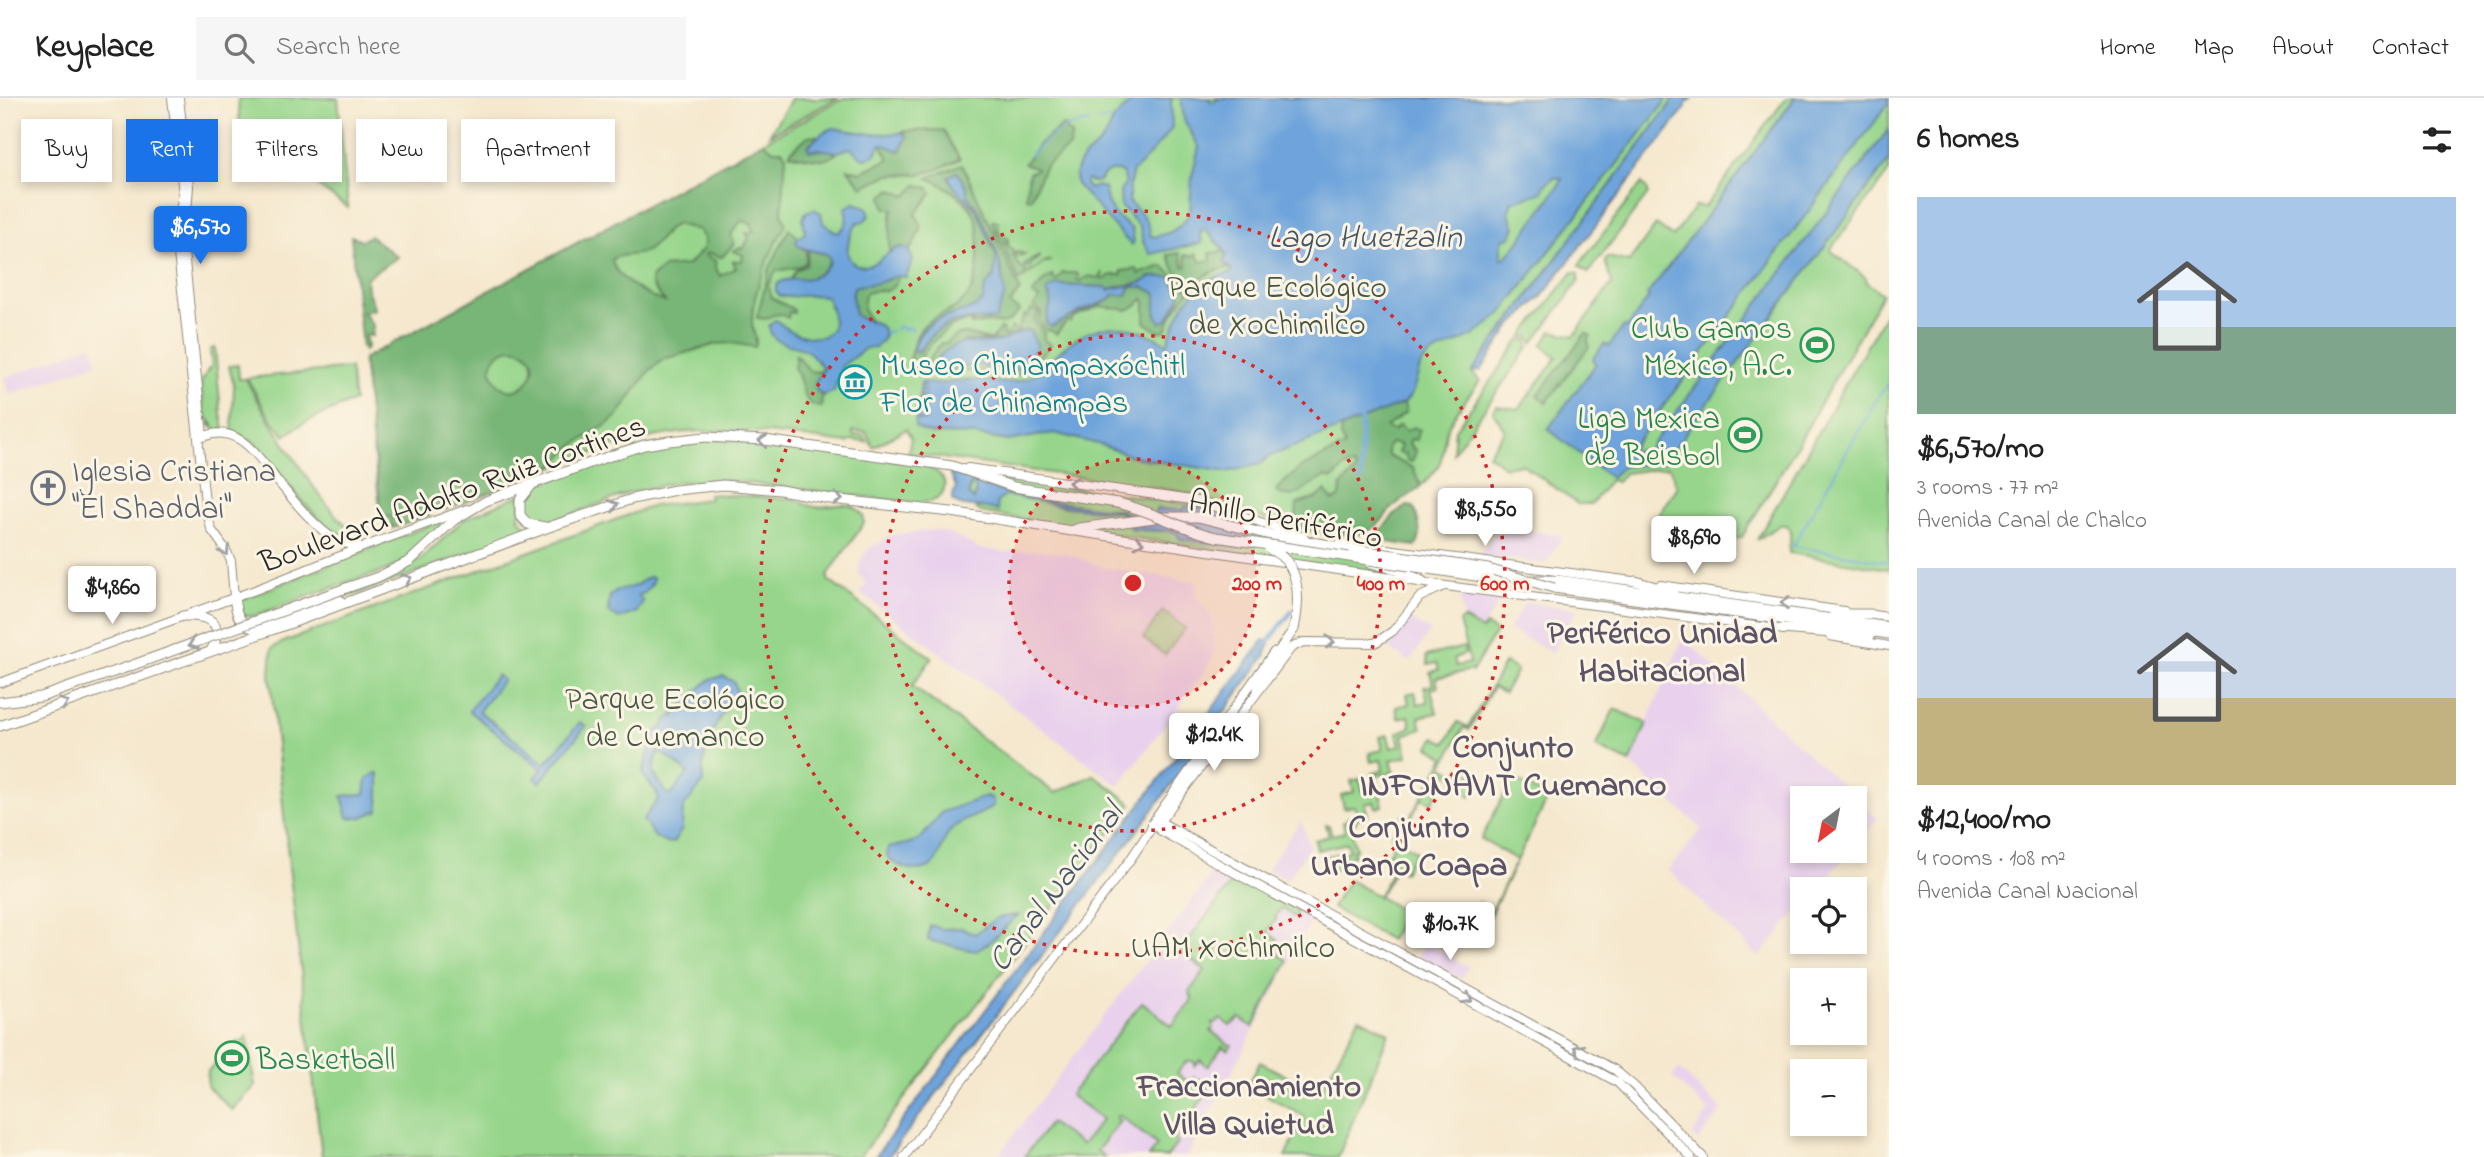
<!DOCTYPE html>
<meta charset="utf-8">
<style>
:root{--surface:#fff;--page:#f6f6f6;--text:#222;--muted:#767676;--line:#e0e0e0;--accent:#1a73e8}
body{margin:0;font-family:"Indie Flower",sans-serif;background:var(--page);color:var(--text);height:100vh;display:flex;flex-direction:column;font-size:26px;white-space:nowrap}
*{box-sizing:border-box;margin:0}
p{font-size:23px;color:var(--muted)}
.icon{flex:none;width:38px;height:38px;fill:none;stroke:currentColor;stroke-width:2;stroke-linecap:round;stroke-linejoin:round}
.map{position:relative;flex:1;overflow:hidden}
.details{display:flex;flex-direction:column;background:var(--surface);width:595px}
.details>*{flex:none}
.hud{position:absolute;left:21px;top:21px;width:665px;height:63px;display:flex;gap:14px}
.needle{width:46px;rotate:212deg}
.tools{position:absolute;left:1790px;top:688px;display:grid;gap:14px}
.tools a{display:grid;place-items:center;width:77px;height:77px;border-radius:0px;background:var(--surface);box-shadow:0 4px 10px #0003;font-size:35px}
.price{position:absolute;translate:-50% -60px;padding:0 16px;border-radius:7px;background:#fff;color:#222;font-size:23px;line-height:46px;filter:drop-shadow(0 2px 4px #0008)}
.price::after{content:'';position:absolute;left:50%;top:42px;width:21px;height:16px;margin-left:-10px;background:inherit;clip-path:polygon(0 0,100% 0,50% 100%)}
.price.current{background:var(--accent);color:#fff}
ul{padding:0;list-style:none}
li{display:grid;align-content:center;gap:14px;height:371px;padding:0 28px}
li span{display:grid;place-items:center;height:217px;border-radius:0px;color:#555}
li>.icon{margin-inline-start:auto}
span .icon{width:126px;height:126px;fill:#fffc;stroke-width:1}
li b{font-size:30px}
h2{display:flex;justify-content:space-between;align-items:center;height:84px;padding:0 28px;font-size:30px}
.pill{padding:0 24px;border-radius:0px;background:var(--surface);box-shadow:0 4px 10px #0003;font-size:24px;line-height:63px}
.pill.current{background:var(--accent);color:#fff}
header{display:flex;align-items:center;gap:42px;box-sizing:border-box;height:98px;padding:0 35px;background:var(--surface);border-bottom:2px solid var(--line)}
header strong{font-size:33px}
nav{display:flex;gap:38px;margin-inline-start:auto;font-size:24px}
.search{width:490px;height:63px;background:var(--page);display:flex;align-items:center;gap:18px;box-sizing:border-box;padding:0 24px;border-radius:0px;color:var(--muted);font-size:26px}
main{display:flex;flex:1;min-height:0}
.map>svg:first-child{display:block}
.built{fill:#e9d1ed}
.green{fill:#96d58b;stroke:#60805b;stroke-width:2}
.forest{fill:#78b677;stroke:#527051;stroke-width:2;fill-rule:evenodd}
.water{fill:#6ea4db;stroke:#4c6883;stroke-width:2;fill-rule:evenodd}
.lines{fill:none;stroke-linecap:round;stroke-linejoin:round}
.stream{stroke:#6ea4db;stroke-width:2}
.canal{stroke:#6ea4db;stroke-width:4.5}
.major-casing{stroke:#908a7c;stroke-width:10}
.highway-casing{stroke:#908a7c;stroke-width:11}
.major{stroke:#fff;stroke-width:8}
.highway{stroke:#fff;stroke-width:9}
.highway-bridge-casing{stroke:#908a7c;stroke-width:11;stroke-linecap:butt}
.highway-bridge{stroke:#fff;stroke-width:9}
.oneway{stroke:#a0a0a0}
.ring{fill:none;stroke:#d62828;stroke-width:3.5;stroke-dasharray:3.5 7}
.labels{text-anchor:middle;stroke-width:6;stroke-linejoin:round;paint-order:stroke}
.park-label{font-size:32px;fill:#465643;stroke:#fcf5e5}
.leisure-label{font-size:32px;fill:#27864d;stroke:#fcf5e5;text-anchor:end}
.culture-label{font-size:32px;fill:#0d838f;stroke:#fcf5e5;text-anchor:start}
.worship-label{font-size:32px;fill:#5b616d;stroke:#fcf5e5;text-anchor:start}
.street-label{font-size:32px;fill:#2b2b2b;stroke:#fcf5e5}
.water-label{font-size:33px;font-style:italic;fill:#425569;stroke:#fcf5e5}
.neighbourhood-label{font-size:33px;font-weight:bold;fill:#5c5366;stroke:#fcf5e5}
.centre{fill:#d62828;stroke:#fcf5e5;stroke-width:3.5}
.ring-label{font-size:21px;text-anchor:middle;font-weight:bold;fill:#d62828;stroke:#fcf5e5;stroke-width:6;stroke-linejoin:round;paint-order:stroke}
</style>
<header>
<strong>Keyplace</strong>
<div class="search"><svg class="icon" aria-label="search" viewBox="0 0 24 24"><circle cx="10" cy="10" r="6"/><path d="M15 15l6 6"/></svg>Search here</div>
<nav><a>Home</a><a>Map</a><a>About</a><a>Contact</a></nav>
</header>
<main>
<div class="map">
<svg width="1889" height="1059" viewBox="0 0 1889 1059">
<rect width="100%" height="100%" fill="#fcf5e5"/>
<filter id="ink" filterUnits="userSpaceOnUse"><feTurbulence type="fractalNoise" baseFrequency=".0143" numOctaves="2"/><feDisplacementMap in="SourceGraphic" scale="14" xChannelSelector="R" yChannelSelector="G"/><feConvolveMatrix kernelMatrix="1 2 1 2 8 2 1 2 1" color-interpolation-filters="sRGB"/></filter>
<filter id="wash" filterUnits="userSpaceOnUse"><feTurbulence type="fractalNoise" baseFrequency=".00686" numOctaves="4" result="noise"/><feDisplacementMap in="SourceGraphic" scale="28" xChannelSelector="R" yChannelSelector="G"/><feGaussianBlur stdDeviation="1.57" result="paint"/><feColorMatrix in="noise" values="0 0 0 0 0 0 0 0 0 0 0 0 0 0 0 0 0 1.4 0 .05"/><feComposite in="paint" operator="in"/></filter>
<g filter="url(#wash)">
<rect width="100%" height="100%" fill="#f5e8ce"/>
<path class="built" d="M66 26 82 70 76 72 64 50 60 51 53 30Z
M92 247 98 264 10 297 4 280Z
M1500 428 1510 429 1563 438 1546 466 1480 457Z
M934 432 948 435 980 451 1003 454 1040 452 1067 456 1106 470 1197 484 1195 498 1207 513 1214 529 1215 548 1213 558 1200 580 1119 688 860 495 867 486 859 477 860 463 869 450 881 445 887 438Z
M1464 496 1501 501 1482 531 1464 520 1460 502Z
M1525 504 1577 511 1552 555 1509 531Z
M1411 521 1430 533 1410 564 1389 550Z
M1683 539 1878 721 1855 747V700H1802V752L1850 753 1817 791H1802V808L1759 859 1668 772 1702 731 1630 665Z
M1301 723 1310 748 1287 782 1267 771Z
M1218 768 1313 820 1187 1059H997Z
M1425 845 1468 869 1461 881 1418 857Z
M1679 971 1722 1012 1698 1043 1692 1037 1709 1013 1672 979Z"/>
<path class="green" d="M238 0H338L348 110 288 66C279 63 275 68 266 68 237 66 240 20 238 0Z
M792 0H838L769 37Z
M844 0H1675L1472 274 1480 283C1470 297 1457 311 1449 327 1442 339 1446 355 1438 368 1427 387 1411 394 1395 407 1387 413 1382 425 1373 430 1333 456 1223 402 1177 393L908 355 911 340 906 331 873 349 866 334 853 333V337L864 338 867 344 851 342 848 345C794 338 732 328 678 335 601 344 517 384 445 412L442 410 430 413V417L393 430 381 420 363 261Z
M1786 0H1889V73L1830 152 1866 180 1867 185 1882 196 1798 346 1742 439C1720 446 1677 428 1654 422L1677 389 1670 369 1624 375 1617 384 1610 382 1592 406H1578L1522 366 1505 369 1488 356 1505 333 1493 313 1496 308 1519 311 1557 259 1542 247 1552 233 1574 238 1612 185 1605 163 1608 159 1629 164 1656 127 1673 139 1695 108 1705 109Z
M1642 85 1648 93V96L1588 175 1579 167Z
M1573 174 1579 175V183L1533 245 1530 239H1522Z
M1889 209V471L1789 455 1791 433 1787 427H1780L1757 442Z
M1520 242H1528L1529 249 1453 355 1455 332Z
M215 250 221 316 224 330 219 332 255 345 232 333 234 289 229 268 238 267 239 281H246C258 305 327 417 347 427 354 431 360 429 367 426V431C335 467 276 362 255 345L295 397 331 432 349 443C325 436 296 403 281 383 271 371 264 355 251 345 238 336 217 338 208 325L214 328 204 316 201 285 209 270 212 269 210 251Z
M350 270 354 303 303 325 285 338 268 317 247 280Z
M709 341 765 345 918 365C924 368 934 371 939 376 949 385 944 399 932 403 927 405 920 404 914 405L724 382 676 384 629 395 548 425 537 426 525 420 520 404 537 386 648 348Z
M995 379 1197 407 1294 440 1388 457 1387 476 1092 434 981 414C967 407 966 394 975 382Z
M521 396 519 421 531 432 358 496 331 501 403 473 422 460 463 422Z
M709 396 795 401C803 406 812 410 822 409 838 407 852 402 863 417L864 425 828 477V482L932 560 912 588 1055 695 1094 677 1132 706 859 1059H322L289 768 270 576 272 550 286 543 653 408 710 401Z
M450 419 426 445 402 465 379 475 348 484 254 518 243 517 240 502Z
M1163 513 1185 530 1165 557 1143 540Z
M1464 521 1482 532 1486 528 1496 534 1472 574 1471 572 1436 580 1438 589 1431 591 1437 615 1419 619 1422 631 1403 637 1408 658 1391 662 1394 674 1376 678 1383 708 1376 710 1374 704 1365 706 1368 718 1356 721V725L1350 727 1356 751 1353 752 1354 758 1339 761 1341 770 1330 773 1326 758 1349 753 1348 745 1317 752 1315 742 1329 738 1326 727H1329L1332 737 1345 734 1343 724 1347 723V720L1357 717 1355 708 1344 710 1341 697 1354 694 1351 683 1360 681 1363 694 1372 692 1369 679 1372 678V676L1383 672 1381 662 1371 664 1369 655 1383 652 1380 639 1388 637 1391 650 1400 648 1397 635 1411 629 1409 618 1398 620 1396 609 1409 606 1407 596 1415 594 1418 606 1428 604 1424 589 1433 587 1430 574 1439 572 1437 565 1428 567 1426 558 1464 549 1465 556 1454 560 1456 568 1470 565 1459 524Z
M1505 565 1517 572 1504 595 1493 589 1469 632 1464 629 1443 668 1457 677 1461 670 1480 681 1471 698 1452 687 1456 681 1447 676 1432 705 1422 700 1398 742 1416 753 1404 774 1396 770 1379 799 1406 814 1390 842 1332 810 1349 782 1378 798 1395 769 1384 763 1397 742 1391 738 1403 717 1410 720 1445 659 1429 649 1435 639 1446 645 1458 624 1468 629Z
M1614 611 1647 625 1630 665 1596 649Z
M1513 680 1548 700 1480 838 1469 833 1479 815 1475 813 1479 805 1492 812 1517 762 1481 741Z
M1237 778 1298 812 1294 819 1282 810 1275 818 1277 820 1267 834 1278 842 1272 851 1288 863 1253 929 1240 920 1230 928 1221 921 1216 925H1212L1214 929 1211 933 1228 946 1232 947 1228 952 1223 948 1208 969 1200 962 1195 968 1194 963H1187L1177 975 1190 985 1194 980V983L1200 982 1209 991 1196 1011 1198 1013 1195 1017 1192 1016 1184 1033 1181 1031 1174 1041 1178 1044 1167 1059H1148L1157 1047 1119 1017 1116 1020 1120 1023 1097 1053 1105 1059H1024L1050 1025 1082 1047 1102 1021 1070 997 1142 904 1172 928 1192 902 1190 893 1205 872 1180 853Z
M1359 920 1389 935 1338 1059H1285L1305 1019 1248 987 1260 964 1319 995Z
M247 938 255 988 232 1012 207 988 208 973 237 944 240 945Z"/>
<path class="forest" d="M1062 28 1067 29 1066 33 1072 36 1069 49 1044 69 1031 100 1029 101 1026 99 1029 75 1037 71 1036 69 1024 66 1040 45Z
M943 32 960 61 936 72 919 76 888 77 862 89 848 71 861 74 889 61 881 46 902 51 907 39 905 35H900L903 33Z
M816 37 818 39 810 45 813 53 829 51 836 56C832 58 829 61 825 61 820 62 794 58 790 56V54L808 38Z
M763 44 774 52H782L786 57 782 115 786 127C770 152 753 193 752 222 751 233 759 239 755 249L731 245 717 246 664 261 650 272 618 317 605 328 571 349 549 372 445 412 442 410 430 413V417L393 430 390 418 382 421 363 261ZM741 123 751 125 754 133 746 135 749 139 744 150H738L734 153 743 157 742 163H733L736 170 720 178 715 168 716 163 705 157 708 155 722 159 734 146 731 136ZM676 126 699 132 705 142 703 151 688 167 664 169 651 180 652 188 665 204C648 199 614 180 612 161 623 154 634 160 646 153 659 145 663 133 676 126ZM510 250C559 253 519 316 496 283 485 268 495 254 510 250Z
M962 66 1020 192 1010 206 1019 213C1002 234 1001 222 983 225 979 226 975 227 971 227L970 225 975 223C951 221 921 250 916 273L909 263C921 204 944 229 969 196 976 185 977 172 978 159 978 147 980 133 976 121 971 103 944 87 928 80ZM957 74 967 97 977 110 998 158 1002 174 1003 202 992 221H960L935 234 918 255 913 253C924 210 959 224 983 203L985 189 994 179 996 157 977 112 955 90 949 78Z
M917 87 929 90 932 95 915 117 921 125V133C915 139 915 146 909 153L902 149 889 153 891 117 893 111H886L882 99 892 91 906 98Z
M994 122 998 124 999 134 1008 141V145L1003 143 1013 152 1014 158 1017 154 1025 156 1014 161 1021 170 1029 163 1040 158 1024 173 1028 176 1046 163H1052L1045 164 1019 183 992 124Z
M789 131 799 140 797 141 801 150 806 152V164L798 169 776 173 768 187 772 200 793 211 794 215 789 214 788 220C780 215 773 215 766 221L757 220 769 171Z
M351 138 362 142 370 138 398 159 367 179C364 195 373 198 374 212L363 214 373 227 372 238 365 237 367 250 364 253 362 250Z
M808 152 828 157 830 163C821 179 807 183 790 182L796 172 806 167Z
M1224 153 1227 156 1224 164 1230 171C1216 169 1201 179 1193 190L1175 172 1168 157 1180 155 1184 169 1187 168 1185 157 1193 158 1196 155 1201 164 1211 162 1210 155Z
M1163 168 1190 192 1173 215 1166 232 1159 234 1145 224V201H1143L1137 207 1128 212 1100 208 1074 219 1070 224 1067 223 1056 236 1050 232 1047 233 1038 223 1042 215 1034 208 1039 201 1032 196 1045 182 1053 177V181L1057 183 1062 175H1076L1079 178 1076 181 1079 183 1089 178 1098 180 1103 174 1101 180 1103 182 1111 177H1121L1122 173 1137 171 1139 176ZM1144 185 1180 201 1174 210 1156 203V195L1144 189H1130L1127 197H1113L1110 202 1072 219 1046 225C1048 211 1054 206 1047 193L1059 187 1106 189 1108 192 1119 188Z
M899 177C889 204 881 186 865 196L863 211 869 222 859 221 855 217 852 198 854 189Z
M1032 211 1039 215 1034 223 1044 235V242L1051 247 1029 271 1017 277 1009 278 968 273 933 278 923 275 926 265 941 245H947C963 227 975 241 992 242L999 231 1003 232 1002 236 1005 238 1012 229 1014 232 1018 231 1024 217 1027 218ZM1020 233 1025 264 1006 273 996 268 983 269 979 266 955 269 946 273 965 243 1002 242Z
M1586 235 1591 238 1588 242 1589 249 1546 305 1537 298Z
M796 257 810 273 817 274 825 270C818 282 810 286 822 298L821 309C798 307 806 284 794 270Z
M1404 305 1406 314 1386 329 1393 333 1399 327 1406 333 1413 329 1420 332 1417 336V342L1411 341 1409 346 1416 353 1412 364 1407 362 1405 356 1398 355 1401 347 1391 345 1387 349 1388 358 1413 370 1421 388C1413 396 1403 400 1394 408 1387 414 1383 423 1375 429 1356 445 1311 433 1288 429L1290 420H1296L1297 406 1317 400 1325 393 1333 403 1340 399 1341 388 1356 373 1354 368C1341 366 1341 376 1332 381L1325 379 1293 398 1279 396 1276 393 1278 390 1300 370 1345 348 1340 338 1341 330Z
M1407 408 1413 409C1418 418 1423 439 1416 448L1373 442 1394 417Z"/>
<path class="water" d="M1132 0H1171L1172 30C1166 38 1139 70 1133 73L1129 90V104C1139 113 1150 122 1150 137L1154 139 1171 134 1182 126 1190 115 1192 78 1199 49 1184 22 1181 0H1209L1210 3 1214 4 1219 0H1668L1501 216 1473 238 1430 257 1421 266 1412 296 1404 305 1268 359 1260 366 1227 374 1138 360 1098 346 1054 335 1008 343 975 337 932 336 917 330 915 328V322L927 323 916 320V316L927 317 916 315 917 311H927L917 309 918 305H926L918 303 919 299H926L919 297 920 293H926L920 292V288H925L921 287V284C927 284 931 286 937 286 949 285 962 281 974 282 990 283 1007 287 1022 282 1040 277 1050 261 1064 250 1097 221 1131 224 1167 246 1178 213 1193 180 1231 175L1232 172 1224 164 1227 156 1206 132 1200 133 1202 145 1150 156 1143 144 1140 129 1121 108 1120 94 1126 84 1122 75C1112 70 1104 74 1099 83L1092 84 1087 82 1085 86 1089 91 1097 88 1104 90 1108 106 1115 117 1132 131 1134 144 1131 147 1076 86C1071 59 1097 54 1107 36 1110 31 1110 26 1114 21 1121 13 1129 10 1132 0ZM1554 79 1562 81 1557 90 1512 153 1504 160H1501L1502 142 1511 138 1515 129 1509 115 1511 104 1543 94 1544 88Z
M1675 0H1693L1686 6V9L1543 197 1510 229 1481 272 1472 274Z
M1795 0H1889V5L1630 353 1648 352 1889 31V62L1664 364 1622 369 1611 380 1548 331 1596 266 1593 260 1604 246 1609 248 1624 228 1627 230 1649 199 1647 197Z
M833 30 872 36 905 35 907 39 900 53 881 46 875 57C859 64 862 57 850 50L838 54 818 51 809 53 808 48 822 35Z
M957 74 967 89V97L979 113 998 158 1005 196 996 221C972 224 956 218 935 234 927 241 924 250 915 255L913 253C925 209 959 224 983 203L985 189 994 179 996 157 977 112 955 90 948 79Z
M854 105 867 109 870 117 863 124H858C849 135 838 167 863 168 881 168 886 151 902 149L909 153 913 162 906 179C895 177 892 180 883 183 874 186 863 187 854 189L852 198 855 217C867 226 885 220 884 240L876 249 866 250 842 268 834 293 824 298 817 293 815 285 824 270C818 266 815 259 809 254 795 245 771 249 769 228L775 222C781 225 784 229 789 232 801 239 831 246 833 226 833 217 830 205 826 198 812 195 796 200 780 198L776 193V187C790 173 813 193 830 163L828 157C818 152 805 154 796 146L797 141 805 135 803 121 806 114 814 111 821 115 823 125 837 135C848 128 848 121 845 110Z
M1150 179H1170L1181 196 1167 223 1161 224 1156 218V195L1144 189H1130L1127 197H1113L1110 202 1083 212 1052 229 1047 227C1045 213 1056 206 1047 193L1050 190 1059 187 1106 189 1109 192C1121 187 1140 189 1150 179Z
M1029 232 1038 248C1031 257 1020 275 1006 273 996 271 994 267 983 269L979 266C965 267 946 275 936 273L939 258C965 236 976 249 1003 242 1012 239 1019 233 1029 232Z
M951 375 973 382 970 386 969 397 974 402 976 394 974 386 979 384C999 400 1090 408 1119 412L1129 416 1132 420 1128 421 1119 414 1067 409 1006 397 997 404 998 413C984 406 963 413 952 402L956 388 950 376Z
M1185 409 1210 410 1255 426 1242 449 1238 450 1180 441 1176 434C1161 432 1145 433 1130 431L1129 428 1155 425V413L1157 411 1182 412Z
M648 479 653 480V484L645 495 638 497 643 503 637 514 619 521 608 514 610 498 617 493 635 488Z
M1264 542 1270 545 1265 558 1150 716 888 1059H875Z
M497 577 503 582 479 613 545 666 580 624 586 628 540 684 535 680 542 671 469 613Z
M723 578 734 584 737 595 730 603 707 643 703 668V685L683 710 682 731 674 744 666 745 655 739 643 722 658 701 657 695 643 677C644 663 652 650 653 635L665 627 664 624 673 617 675 619V614L709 582ZM658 654 668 659 688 675 671 697 666 695 653 674Z
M376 675 379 677V712L363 719 348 720 342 698 365 696 367 681Z
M987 698 993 701V708C982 717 966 720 954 729 936 743 946 777 910 771 900 769 893 766 887 758L888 750 914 744 922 739 942 714Z
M1018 817 988 846 974 853 928 842 930 827 942 831 962 830 975 836 997 820Z"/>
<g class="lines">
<path class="stream" d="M1098 23 1113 21
M1030 58C1047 39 1063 27 1089 24
M895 231 899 228 904 232 907 229 913 232
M884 235 891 233
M1889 285 1878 299 1793 448 1889 464"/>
<path class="canal" d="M1361 382V316
M1266 547 1292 513"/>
</g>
</g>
<g filter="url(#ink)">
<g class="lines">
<defs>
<path id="major" d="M172 0 183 95 178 126V155L205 404 211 431 226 452 231 463 234 499
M179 0 189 88 184 153 203 339C241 322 264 368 284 391 297 407 313 426 330 438 340 445 351 447 362 449
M968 370 1198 403 1304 439
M1072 433 1446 488 1786 532
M1341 445 1640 484
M1369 465 1410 476 1423 483
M1660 487 1844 513
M1864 516 1889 519
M1830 538 1889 548
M0 585 255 492 363 449 467 411
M1155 721 1615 972 1634 988 1703 1059
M1152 725 1161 733 1224 769 1617 984 1691 1059
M1158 726 1291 550 1303 544 1375 545 1393 533 1420 499 1442 489
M904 1059 1130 762 1150 732 1155 721 1274 554"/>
<path id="highway" d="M531 388 520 402V417L528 426 545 429
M1489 480C1515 485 1539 480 1565 483L1889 529
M1635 483 1673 494
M349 489 378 479 410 463 454 422 486 403 598 362 644 347 669 343 706 339 764 342 952 368 1014 389 1117 405
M1554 490 1889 536
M234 499C236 515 238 527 256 531L322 506 340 502
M1834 516H1871
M182 518C209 517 226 523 211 553
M1781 531 1870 538
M1258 591 1270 566 1294 531
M0 604 41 599 122 571
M0 628 297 523 549 429 632 401 675 392 723 387 780 392 831 401 951 414 1072 433 1079 430 1162 419H1198L1266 436 1353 451"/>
</defs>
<use href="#major" class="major-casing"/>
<use href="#highway" class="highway-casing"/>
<use href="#major" class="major"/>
<use href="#highway" class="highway"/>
<defs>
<path id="highway-bridge" d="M1117 405C1151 412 1181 431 1216 439L1489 480
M1269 451C1302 464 1300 502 1294 531
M1353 451 1488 471 1554 490
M122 571 349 489"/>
</defs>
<use href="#highway-bridge" class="highway-bridge-casing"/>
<use href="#highway-bridge" class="highway-bridge"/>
</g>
<defs><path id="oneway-chevron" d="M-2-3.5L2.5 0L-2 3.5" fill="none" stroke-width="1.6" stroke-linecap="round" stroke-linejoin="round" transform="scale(1.75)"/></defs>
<g class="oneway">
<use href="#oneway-chevron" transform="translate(763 343) rotate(-174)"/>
<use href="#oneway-chevron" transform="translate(1073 385) rotate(-172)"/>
<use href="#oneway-chevron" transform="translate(838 401) rotate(7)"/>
<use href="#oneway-chevron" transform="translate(614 407) rotate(-19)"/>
<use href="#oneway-chevron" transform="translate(1139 444) rotate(8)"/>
<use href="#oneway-chevron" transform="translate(225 453) rotate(58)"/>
<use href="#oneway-chevron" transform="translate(407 481) rotate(-20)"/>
<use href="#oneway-chevron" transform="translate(1785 505) rotate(-173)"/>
<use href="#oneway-chevron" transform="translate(1330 544) rotate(2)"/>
<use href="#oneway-chevron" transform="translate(193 546) rotate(160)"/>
<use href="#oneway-chevron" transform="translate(64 605) rotate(-20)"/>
<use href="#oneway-chevron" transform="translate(1468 901) rotate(29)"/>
<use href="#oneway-chevron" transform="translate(1578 951) rotate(-151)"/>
</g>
</g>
<circle cx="1133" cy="485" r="124" fill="#d62828" fill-opacity=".12"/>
<g class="ring">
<circle cx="1133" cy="485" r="124"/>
<circle cx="1133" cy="485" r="248"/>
<circle cx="1133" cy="485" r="372"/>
</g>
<defs>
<symbol id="stadium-ring" viewBox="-11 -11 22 22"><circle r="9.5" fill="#fcf5e5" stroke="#2e9e5b" stroke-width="1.5"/><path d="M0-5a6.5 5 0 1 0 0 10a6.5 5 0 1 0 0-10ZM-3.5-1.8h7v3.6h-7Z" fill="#2e9e5b"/></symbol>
<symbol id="museum-ring" viewBox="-11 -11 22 22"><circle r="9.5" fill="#fcf5e5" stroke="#0f9aa8" stroke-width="1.5"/><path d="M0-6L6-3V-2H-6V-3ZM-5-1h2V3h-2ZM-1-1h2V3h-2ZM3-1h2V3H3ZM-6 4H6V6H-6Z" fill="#0f9aa8"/></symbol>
<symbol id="church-ring" viewBox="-11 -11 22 22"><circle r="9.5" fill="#fcf5e5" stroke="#6b7280" stroke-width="1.5"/><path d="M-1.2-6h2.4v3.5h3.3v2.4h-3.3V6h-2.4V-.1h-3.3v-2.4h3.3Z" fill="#6b7280"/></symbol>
</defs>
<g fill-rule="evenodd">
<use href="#stadium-ring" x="1798" y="228" width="38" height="38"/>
<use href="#museum-ring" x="836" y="265" width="38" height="38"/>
<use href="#stadium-ring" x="1726" y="318" width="38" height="38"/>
<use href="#church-ring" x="29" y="371" width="38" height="38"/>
<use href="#stadium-ring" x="213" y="941" width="38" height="38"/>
</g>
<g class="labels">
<g class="park-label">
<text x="1277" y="199">Parque Ecológico<tspan x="1277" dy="37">de Xochimilco</tspan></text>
<text x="675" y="611">Parque Ecológico<tspan x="675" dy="37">de Cuemanco</tspan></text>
<text x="1233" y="859">UAM Xochimilco</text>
</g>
<g class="leisure-label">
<text x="1792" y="240">Club Gamos<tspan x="1792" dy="37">México, A.C.</tspan></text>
<text x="1720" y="330">Liga Mexica<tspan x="1720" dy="37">de Beisbol</tspan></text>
<text x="256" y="971" text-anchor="start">Basketball</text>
</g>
<g class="culture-label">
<text x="880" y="277">Museo Chinampaxóchitl<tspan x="880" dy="37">Flor de Chinampas</tspan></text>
</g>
<g class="worship-label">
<text x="72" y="383">Iglesia Cristiana<tspan x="72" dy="37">"El Shaddai"</tspan></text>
</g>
<g class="street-label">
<text transform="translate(452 395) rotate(-20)" y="11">Boulevard Adolfo Ruiz Cortines</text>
<text transform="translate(1286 420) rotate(11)" y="11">Anillo Periférico</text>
</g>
<g class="water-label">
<text x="1365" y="149">Lago Huetzalin</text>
<text transform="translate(1054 788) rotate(-53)" y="12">Canal Nacional</text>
</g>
<g class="neighbourhood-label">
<text x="1662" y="545">Periférico Unidad<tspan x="1662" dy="38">Habitacional</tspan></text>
<text x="1513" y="659">Conjunto<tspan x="1513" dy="38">INFONAVIT Cuemanco</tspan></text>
<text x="1409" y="739">Conjunto<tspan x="1409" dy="38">Urbano Coapa</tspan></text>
<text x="1249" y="998">Fraccionamiento<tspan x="1249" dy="38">Villa Quietud</tspan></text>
</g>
</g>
<circle cx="1133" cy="485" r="10" class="centre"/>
<g class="ring-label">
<text x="1257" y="492">200 m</text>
<text x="1381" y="492">400 m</text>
<text x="1505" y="492">600 m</text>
</g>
</svg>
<div class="tools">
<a><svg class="needle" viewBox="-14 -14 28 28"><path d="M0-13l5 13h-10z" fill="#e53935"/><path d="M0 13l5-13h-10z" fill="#767676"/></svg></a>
<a><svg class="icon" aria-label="locate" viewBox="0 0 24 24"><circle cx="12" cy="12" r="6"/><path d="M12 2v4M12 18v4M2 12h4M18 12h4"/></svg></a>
<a>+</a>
<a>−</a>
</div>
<b class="price current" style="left:200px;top:168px">$6,570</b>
<b class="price" style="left:1485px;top:450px">$8,550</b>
<b class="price" style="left:1694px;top:478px">$8,690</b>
<b class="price" style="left:112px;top:528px">$4,860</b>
<b class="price" style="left:1214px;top:675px">$12.4K</b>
<b class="price" style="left:1450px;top:864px">$10.7K</b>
<div class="hud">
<a class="pill">Buy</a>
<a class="pill current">Rent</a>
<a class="pill">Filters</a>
<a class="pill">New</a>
<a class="pill">Apartment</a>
</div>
</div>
<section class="details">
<h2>6 homes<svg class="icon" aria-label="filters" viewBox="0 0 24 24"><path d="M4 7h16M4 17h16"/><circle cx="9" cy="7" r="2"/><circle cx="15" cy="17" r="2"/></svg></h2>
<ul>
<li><span style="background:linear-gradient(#a9c7e8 60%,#7fa58c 0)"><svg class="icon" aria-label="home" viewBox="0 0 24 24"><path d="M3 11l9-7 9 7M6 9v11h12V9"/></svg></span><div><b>$6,570/mo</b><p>3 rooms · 77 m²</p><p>Avenida Canal de Chalco</p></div></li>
<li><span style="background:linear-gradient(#c9d6e8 60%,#c2b280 0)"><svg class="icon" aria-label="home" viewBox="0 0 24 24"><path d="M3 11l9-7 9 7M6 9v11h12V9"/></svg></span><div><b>$12,400/mo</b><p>4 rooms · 108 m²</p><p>Avenida Canal Nacional</p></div></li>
</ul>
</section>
</main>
